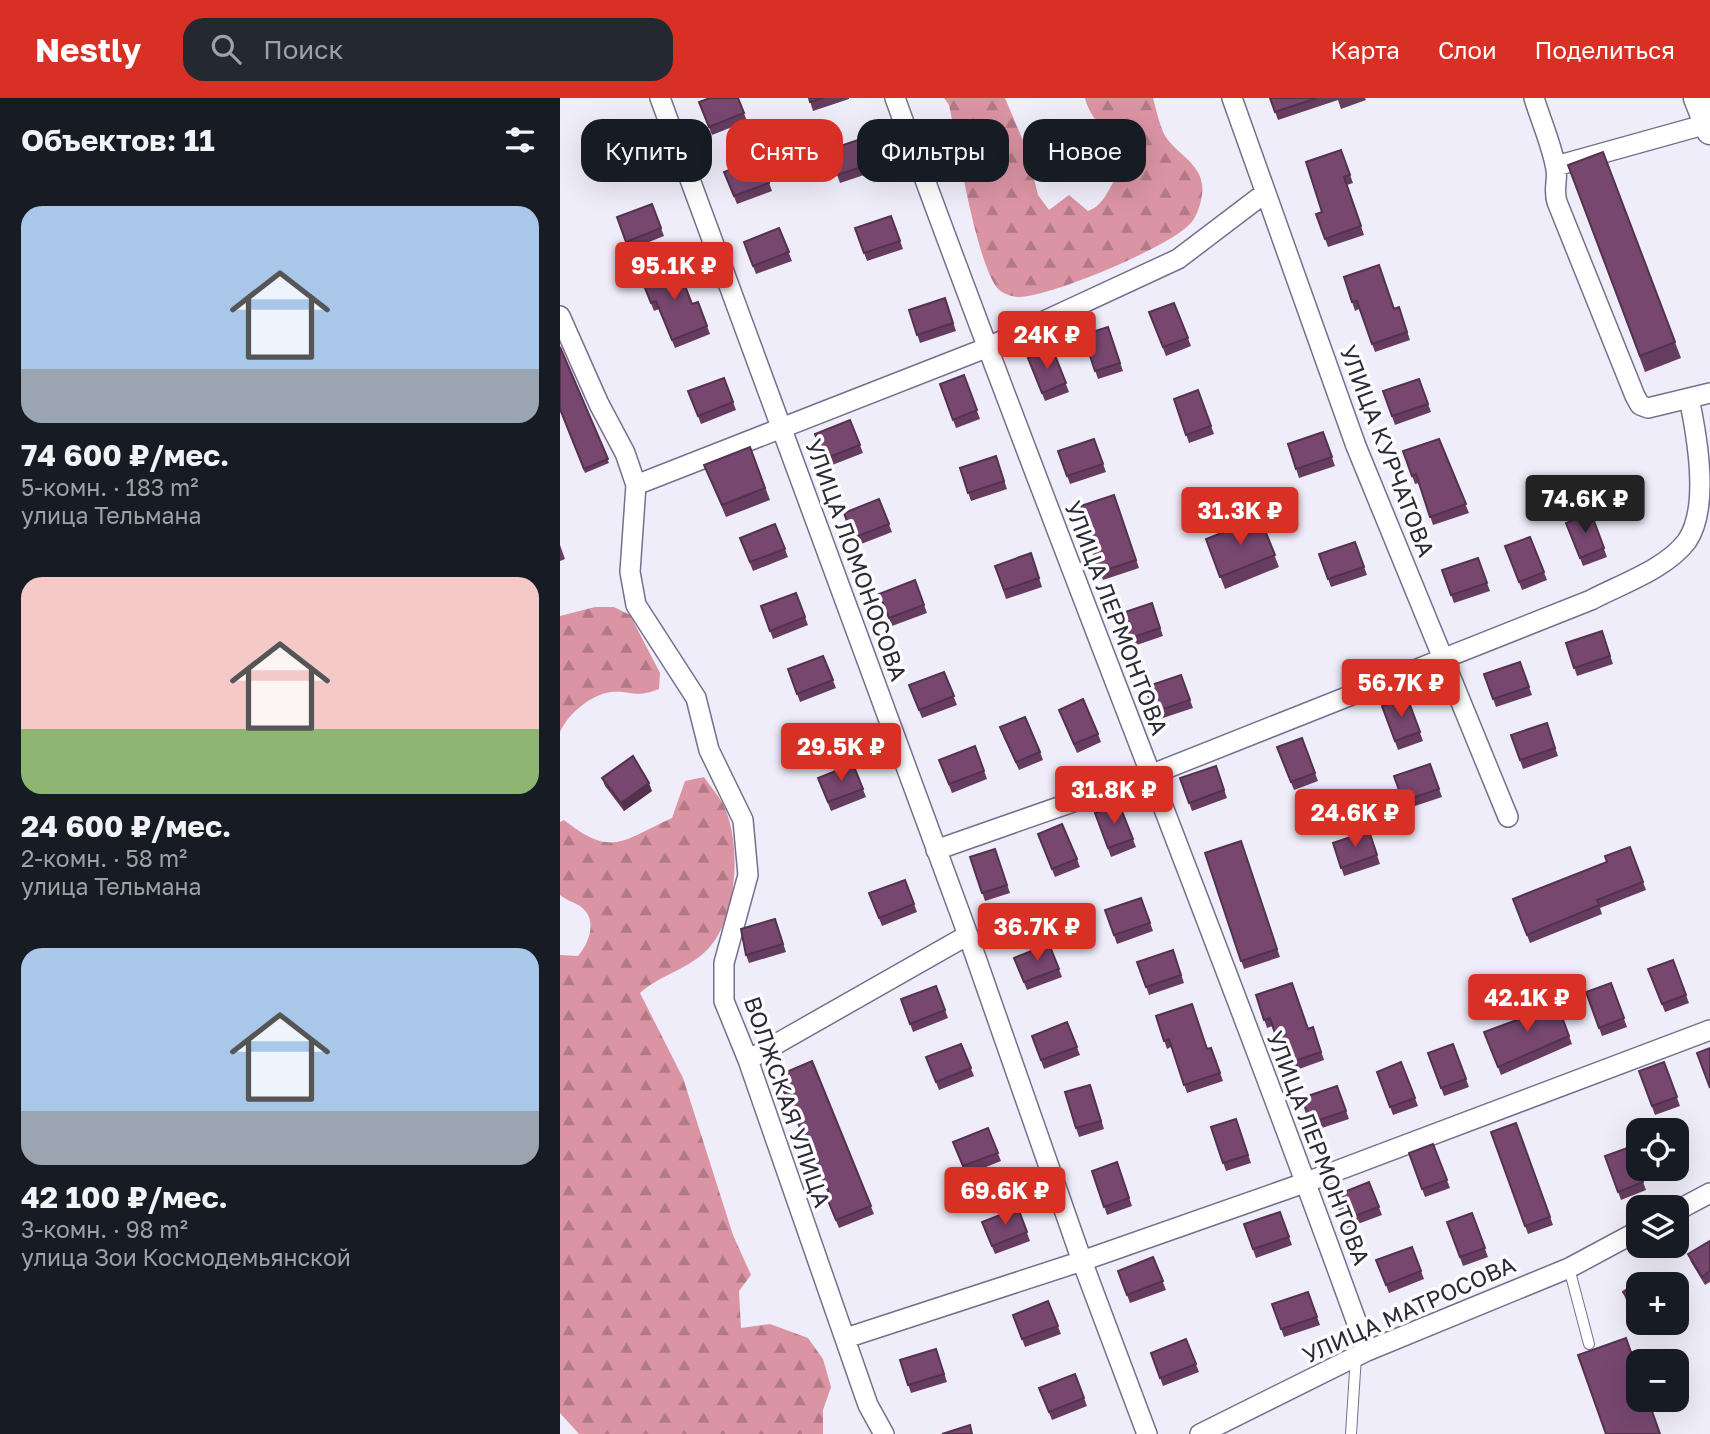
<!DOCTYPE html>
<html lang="ru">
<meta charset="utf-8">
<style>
:root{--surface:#171b24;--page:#242831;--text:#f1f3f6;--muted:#9ea1a6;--accent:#d93025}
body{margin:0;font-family:"Golos Text",sans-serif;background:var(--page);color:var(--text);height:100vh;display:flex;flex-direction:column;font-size:26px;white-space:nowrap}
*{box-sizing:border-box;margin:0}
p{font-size:23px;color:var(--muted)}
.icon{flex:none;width:38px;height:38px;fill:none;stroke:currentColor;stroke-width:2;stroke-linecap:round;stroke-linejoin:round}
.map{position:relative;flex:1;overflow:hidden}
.sheet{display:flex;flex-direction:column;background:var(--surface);width:560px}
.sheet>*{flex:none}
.banner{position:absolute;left:21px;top:21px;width:665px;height:63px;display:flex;gap:14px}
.fabs{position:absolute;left:1066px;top:1020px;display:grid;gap:14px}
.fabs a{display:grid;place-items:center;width:63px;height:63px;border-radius:14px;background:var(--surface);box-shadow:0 7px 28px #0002;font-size:35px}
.price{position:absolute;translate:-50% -60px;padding:0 16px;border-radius:7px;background:var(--accent);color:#fff;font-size:23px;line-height:46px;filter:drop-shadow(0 2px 4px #0008)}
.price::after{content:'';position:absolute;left:50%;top:42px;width:21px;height:16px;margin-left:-10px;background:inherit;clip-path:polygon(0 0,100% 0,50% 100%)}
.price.active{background:#222;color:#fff}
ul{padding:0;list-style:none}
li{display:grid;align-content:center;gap:14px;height:371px;padding:0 21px}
li span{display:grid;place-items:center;height:217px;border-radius:21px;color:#555}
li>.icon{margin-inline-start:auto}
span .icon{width:126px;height:126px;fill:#fffc;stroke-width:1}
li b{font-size:30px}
h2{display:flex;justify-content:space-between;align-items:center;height:84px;padding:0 21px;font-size:30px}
.tag{padding:0 24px;border-radius:21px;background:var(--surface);box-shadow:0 7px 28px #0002;font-size:24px;line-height:63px}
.tag.active{background:var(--accent);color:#fff}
header{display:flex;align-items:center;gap:42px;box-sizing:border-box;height:98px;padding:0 35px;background:var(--accent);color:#fff}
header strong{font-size:33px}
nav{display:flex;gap:38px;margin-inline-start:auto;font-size:24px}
.search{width:490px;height:63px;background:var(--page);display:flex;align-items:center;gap:18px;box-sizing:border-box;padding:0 24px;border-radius:21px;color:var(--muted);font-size:26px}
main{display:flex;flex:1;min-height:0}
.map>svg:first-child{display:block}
.forest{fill:url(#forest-firs)}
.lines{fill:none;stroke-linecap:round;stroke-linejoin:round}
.lane-casing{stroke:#786f8e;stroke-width:12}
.street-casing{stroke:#786f8e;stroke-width:22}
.secondary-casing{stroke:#786f8e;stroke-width:29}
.lane{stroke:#fff;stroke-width:10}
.street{stroke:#fff;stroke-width:19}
.secondary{stroke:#fff;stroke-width:26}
.wall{fill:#663d60}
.shaded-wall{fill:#53324e}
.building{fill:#774770;stroke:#53324e;stroke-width:2}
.labels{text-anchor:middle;stroke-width:7;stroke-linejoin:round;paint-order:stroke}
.street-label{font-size:23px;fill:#2d2936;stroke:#fcfcfc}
</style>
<header>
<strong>Nestly</strong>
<div class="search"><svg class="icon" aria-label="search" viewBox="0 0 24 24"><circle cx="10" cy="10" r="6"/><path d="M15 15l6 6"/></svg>Поиск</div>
<nav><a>Карта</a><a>Слои</a><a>Поделиться</a></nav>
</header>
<main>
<section class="sheet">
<h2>Объектов: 11<svg class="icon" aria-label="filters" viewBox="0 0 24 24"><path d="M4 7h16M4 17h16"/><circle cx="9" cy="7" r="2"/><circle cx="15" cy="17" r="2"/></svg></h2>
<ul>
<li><span style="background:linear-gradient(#a9c7e8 75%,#9aa5b1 0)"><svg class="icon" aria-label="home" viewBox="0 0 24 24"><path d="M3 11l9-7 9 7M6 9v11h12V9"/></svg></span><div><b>74 600 ₽/мес.</b><p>5-комн. · 183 m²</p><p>улица Тельмана</p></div></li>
<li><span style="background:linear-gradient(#f6c9c9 70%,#8fb573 0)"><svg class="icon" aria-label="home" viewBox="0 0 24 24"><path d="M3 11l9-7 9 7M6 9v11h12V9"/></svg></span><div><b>24 600 ₽/мес.</b><p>2-комн. · 58 m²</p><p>улица Тельмана</p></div></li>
<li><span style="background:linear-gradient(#a9c7e8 75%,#9aa5b1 0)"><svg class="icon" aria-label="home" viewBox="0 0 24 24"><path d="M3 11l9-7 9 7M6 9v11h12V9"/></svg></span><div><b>42 100 ₽/мес.</b><p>3-комн. · 98 m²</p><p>улица Зои Космодемьянской</p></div></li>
</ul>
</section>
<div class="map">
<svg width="1150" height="1336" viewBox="0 0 1150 1336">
<defs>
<pattern id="forest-firs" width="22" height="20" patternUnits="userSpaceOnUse" patternTransform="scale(1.75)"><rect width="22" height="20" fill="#db94a3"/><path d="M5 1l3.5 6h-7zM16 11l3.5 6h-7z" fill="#b27986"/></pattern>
</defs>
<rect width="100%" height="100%" fill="#f0edfa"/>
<path class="forest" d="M384 0H445L467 52 478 97 489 112 509 97 528 113C548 106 550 82 565 68 560 42 531 27 525 0H593C596 11 599 25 604 36 614 54 639 64 642 86 644 98 638 118 630 126 609 149 490 199 459 199 453 199 444 196 439 192 417 170 397 43 389 7Z
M35 509H54L70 517 100 575 99 591C74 601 72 592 51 594 30 597 8 616 0 634V518Z
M144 679C150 688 158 697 163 706 182 743 178 820 148 851 129 871 100 877 80 895L123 980 173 1137 191 1177 179 1193 181 1230 210 1226 248 1240 263 1261 271 1289 263 1312V1336H19L0 1315V857L18 858C30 844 38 821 20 808 13 804 6 802 0 797V724L4 722C52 760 61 743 112 720L125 683Z"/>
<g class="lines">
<defs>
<path id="lane" d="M1009 1170 1029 1246
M791 1336 796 1258"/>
<path id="street" d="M100 0 408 837 522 1163 587 1336
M335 0C487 419 656 833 807 1253
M672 0 796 348 948 719
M974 0C981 23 992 47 996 71 998 83 993 91 997 104L1075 298 1080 307 1088 310 1150 295
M996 68 1147 26
M0 218 39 306 65 355 76 387 70 474 76 507 136 600 149 652 183 722 188 777 164 865V903L188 962 308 1307 324 1336
M76 387 426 250 618 161 705 95
M376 752 590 677 1031 502C1061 486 1106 471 1127 443 1150 409 1137 338 1129 300
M188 962 408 837
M1116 1113 1150 1095
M286 1240 522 1163 747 1084 1150 932
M640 1336 807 1253 1009 1170 1078 1133"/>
<path id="secondary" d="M1137 0 1150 33"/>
</defs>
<use href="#lane" class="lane-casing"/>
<use href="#street" class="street-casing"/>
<use href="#secondary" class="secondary-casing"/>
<use href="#lane" class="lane"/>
<use href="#street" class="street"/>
<use href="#secondary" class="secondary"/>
</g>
<path class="wall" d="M178 0 187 23 152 37 139 4Z
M249 0H289V1L253 13Z
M710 0H805L806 2 781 11 778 2 718 22Z
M66 27 79 60 43 74 31 41Z
M304 40 316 73 280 85 268 52Z
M781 52 793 85 787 87 804 137 768 149 756 116 762 114Z
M1043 54 1121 260 1085 274 1008 67Z
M200 60 212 93 177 106 164 74Z
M92 106 104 138 69 152 57 119Z
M331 118 343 151 307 163 295 130Z
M219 130 232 163 196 176 184 144Z
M784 179 834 211 839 209 850 242 815 254 799 211 795 213Z
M81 180 132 206 138 204 150 236 115 250 99 211 94 213Z
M385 200 396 233 360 245 349 212Z
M614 205 631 248 606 258 589 214Z
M548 229 563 273 538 281 523 237Z
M0 249 49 365 25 375 0 312Z
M492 250 509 294 485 303 468 260Z
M404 277 420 321 396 330 380 286Z
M164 280 176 312 141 326 128 293Z
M859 281 871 314 835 327 823 293Z
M638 292 654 336 629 345 614 301Z
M290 322 303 355 267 369 255 336Z
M763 334 775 368 739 380 728 346Z
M534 341 546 374 510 386 498 353Z
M879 341 909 415 873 427 859 385 855 386 843 353Z
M190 349 210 402 166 419 144 367Z
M436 358 447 391 411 403 400 370Z
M554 397 579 470 543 482 518 409Z
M319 401 332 434 296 448 284 415Z
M1031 415 1047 459 1023 468 1006 425Z
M700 420 719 469 665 491 646 441Z
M215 426 228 459 193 473 180 440Z
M970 439 987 482 962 492 945 448Z
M795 444 807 477 771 489 759 456Z
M0 447 5 461 0 463Z
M471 455 482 489 446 501 435 468Z
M918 460 930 493 894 505 882 472Z
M355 482 367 515 332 528 319 496Z
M236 495 248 527 213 541 201 508Z
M592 505 603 538 568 550 556 517Z
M1042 533 1053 566 1017 578 1006 545Z
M263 558 276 590 240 604 228 571Z
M960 564 972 597 936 609 924 576Z
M384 574 397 607 362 620 349 587Z
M621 577 633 610 597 622 585 589Z
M847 599 863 643 838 652 822 608Z
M502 620 538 636 541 644 517 655Z
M987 625 998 658 963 671 951 637Z
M443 638 480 654 483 662 459 672Z
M742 640 758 683 734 692 717 649Z
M415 648 427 681 392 695 379 662Z
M293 666 306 699 271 713 258 680Z
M870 666 882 699 846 711 834 678Z
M656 668 667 700 632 713 620 680Z
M42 680 92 693 64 713 45 688Z
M559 706 576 749 551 759 535 715Z
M809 733 820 766 784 778 773 745Z
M681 743 720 859 684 871 645 755Z
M481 744 517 761 520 769 495 779Z
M1070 749 1086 792 1040 810 1042 816 970 845 953 801 1047 764Z
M435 751 450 795 425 803 410 759Z
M345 782 357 814 322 828 309 795Z
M581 800 593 833 557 846 545 812Z
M215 821 226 854 189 865 186 857Z
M489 846 502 879 467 892 454 860Z
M613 852 624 885 589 897 577 864Z
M1113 862 1129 905 1105 914 1088 871Z
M1051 885 1067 929 1042 938 1026 894Z
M376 888 388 920 353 934 341 901Z
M696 897 748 931 753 929 764 962 728 975 713 928 707 930Z
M996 903 1012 946 941 977 924 934 973 916Z
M596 918 647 951 651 950 663 983 627 995 611 949 607 951Z
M507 924 520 957 484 971 472 938Z
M401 946 414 978 379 992 366 959Z
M893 946 909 989 884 998 868 955Z
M252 963 314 1116 279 1130 269 1106V1097L217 978Z
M841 964 858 1008 833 1017 817 974Z
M1104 964 1120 1008 1095 1017 1079 973Z
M777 988 789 1021 753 1033 742 1000Z
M533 995 544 1031 519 1039 516 1030Z
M676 1021 691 1065 666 1073 651 1029Z
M956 1025 993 1127 968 1136 931 1034Z
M428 1030 441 1063 406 1077 393 1044Z
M873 1046 890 1090 865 1099 849 1055Z
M1070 1049 1086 1092 1061 1102 1045 1058Z
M557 1064 572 1108 547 1117 532 1073Z
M809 1084 822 1117 787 1130 774 1098Z
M458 1110 470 1143 435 1156 422 1124Z
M720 1114 732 1147 696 1160 684 1126Z
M912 1115 928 1159 903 1168 887 1124Z
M1150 1143V1184L1145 1187 1131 1164 1128 1156Z
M852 1149 864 1181 829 1195 816 1162Z
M593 1159 606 1192 570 1205 558 1173Z
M1078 1186V1219L1066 1202 1063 1194Z
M748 1194 760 1227 724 1239 712 1206Z
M488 1203 501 1236 465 1249 453 1217Z
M626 1241 639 1274 603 1288 591 1255Z
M376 1251 387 1284 351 1295 340 1262Z
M515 1276 527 1308 492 1322 479 1290Z"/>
<path class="shaded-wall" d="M89 685 92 693 64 713 61 705Z
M1085 1225H1099L1087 1233Z"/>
<path class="building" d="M150 0H178L184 15 149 29 139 4Z
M249 0H263L250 4Z
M710 0H757L715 14Z
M66 27 76 52 40 65 31 41Z
M304 40 313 65 277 77 268 52Z
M781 52 790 77 784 79 801 128 765 141 756 116 762 114 746 64Z
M1043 54 1115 244 1080 258 1008 67Z
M200 60 209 85 174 98 164 74Z
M92 106 101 130 66 144 57 119Z
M331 118 340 143 304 155 295 130Z
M219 130 229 154 193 168 184 144Z
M117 167 132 206 138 204 147 228 112 242 96 203 91 205 81 180Z
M819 167 834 211 839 209 847 234 812 246 797 203 792 204 784 179Z
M385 200 393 225 357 237 349 212Z
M614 205 628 240 603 249 589 214Z
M548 229 560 265 535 273 523 237Z
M0 249 48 361 24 371 0 311Z
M492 250 506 285 482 295 468 260Z
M404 277 417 312 393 322 380 286Z
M164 280 173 304 138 318 128 293Z
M859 281 868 306 832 318 823 293Z
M638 292 651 328 626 337 614 301Z
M290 322 300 347 264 361 255 336Z
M763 334 772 359 736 371 728 346Z
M534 341 543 366 507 378 498 353Z
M879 341 906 406 870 419 856 376 852 378 843 353Z
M190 349 205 390 162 407 144 367Z
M436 358 444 383 408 395 400 370Z
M554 397 576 462 540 474 518 409Z
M319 401 329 426 293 440 284 415Z
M1031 415 1044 450 1020 460 1006 425Z
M700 420 715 457 660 479 646 441Z
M215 426 225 451 190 464 180 440Z
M970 439 984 474 959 484 945 448Z
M795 444 804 469 768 481 759 456Z
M471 455 479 480 444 492 435 468Z
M918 460 927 485 891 497 882 472Z
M355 482 364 507 329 520 319 496Z
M236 495 245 519 210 533 201 508Z
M592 505 600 530 565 542 556 517Z
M1042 533 1050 558 1014 570 1006 545Z
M263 558 273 582 237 596 228 571Z
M960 564 969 589 933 601 924 576Z
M384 574 394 598 359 612 349 587Z
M621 577 630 602 594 614 585 589Z
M847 599 860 634 835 643 822 608Z
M523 601 538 636 514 646 499 612Z
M465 619 480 654 456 664 440 629Z
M987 625 995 650 960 662 951 637Z
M742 640 755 675 731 684 717 649Z
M415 648 424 673 389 686 379 662Z
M73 658 89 685 61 705 42 680Z
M293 666 303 691 268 704 258 680Z
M870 666 879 691 843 703 834 678Z
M656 668 664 692 629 705 620 680Z
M559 706 573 741 548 750 535 715Z
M502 726 517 761 492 771 478 736Z
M809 733 817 757 781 770 773 745Z
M681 743 717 851 681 863 645 755Z
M1070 749 1083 784 1037 802 1039 807 967 837 953 801 1047 764 1045 758Z
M435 751 447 787 422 795 410 759Z
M345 782 354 806 319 820 309 795Z
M581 800 590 825 554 837 545 812Z
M215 821 223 846 186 857 181 831Z
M489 846 499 871 464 884 454 860Z
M613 852 621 877 586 889 577 864Z
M1113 862 1126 897 1102 906 1088 871Z
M732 885 748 931 753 929 761 954 725 966 710 920 704 922 696 897Z
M1051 885 1064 920 1039 930 1026 894Z
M376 888 385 912 350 926 341 901Z
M996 903 1009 938 938 969 924 934 973 916 972 912Z
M632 906 647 951 651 950 660 975 624 987 609 941 604 943 596 918Z
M507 924 517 949 481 962 472 938Z
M401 946 411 970 376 984 366 959Z
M893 946 906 981 881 990 868 955Z
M1150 950V990L1137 955Z
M252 963 311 1108 276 1122 266 1098 270 1097 217 978Z
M841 964 855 1000 830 1009 817 974Z
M1104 964 1117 999 1092 1008 1079 973Z
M530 987 541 1023 516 1030 505 994Z
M777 988 786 1013 750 1025 742 1000Z
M676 1021 688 1057 663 1065 651 1029Z
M956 1025 990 1119 965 1128 931 1034Z
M428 1030 438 1055 403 1068 393 1044Z
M873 1046 887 1082 862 1091 849 1055Z
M1070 1049 1083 1084 1058 1094 1045 1058Z
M557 1064 569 1100 544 1109 532 1073Z
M809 1084 819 1109 784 1122 774 1098Z
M458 1110 467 1134 432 1148 422 1124Z
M720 1114 729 1139 693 1151 684 1126Z
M912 1115 925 1150 900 1159 887 1124Z
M1150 1143V1173L1142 1179 1128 1156Z
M852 1149 861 1173 826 1187 816 1162Z
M593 1159 603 1183 567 1197 558 1173Z
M1084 1179 1090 1186H1078V1215L1063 1194Z
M748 1194 757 1219 721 1231 712 1206Z
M488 1203 498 1228 462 1241 453 1217Z
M1066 1240 1078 1274V1302H1088L1100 1336H1046L1018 1257Z
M626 1241 636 1266 600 1280 591 1255Z
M376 1251 384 1276 348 1287 340 1262Z
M515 1276 524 1300 489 1314 479 1290Z
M410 1327 412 1336H382Z"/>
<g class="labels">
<g class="street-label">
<text transform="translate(827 353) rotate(69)" y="8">УЛИЦА КУРЧАТОВА</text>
<text transform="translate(296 462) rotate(70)" y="8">УЛИЦА ЛОМОНОСОВА</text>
<text transform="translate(556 520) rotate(69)" y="8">УЛИЦА ЛЕРМОНТОВА</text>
<text transform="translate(227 1004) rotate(71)" y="8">ВОЛЖСКАЯ УЛИЦА</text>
<text transform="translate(758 1050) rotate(69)" y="8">УЛИЦА ЛЕРМОНТОВА</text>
<text transform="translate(849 1212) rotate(-24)" y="8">УЛИЦА МАТРОСОВА</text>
</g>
</g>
</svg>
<div class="fabs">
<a><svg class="icon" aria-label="locate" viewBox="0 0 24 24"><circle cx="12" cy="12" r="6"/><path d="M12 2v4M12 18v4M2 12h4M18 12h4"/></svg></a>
<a><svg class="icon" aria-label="layers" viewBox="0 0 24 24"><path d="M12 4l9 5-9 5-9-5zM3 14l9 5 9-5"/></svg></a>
<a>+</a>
<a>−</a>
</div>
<b class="price" style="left:114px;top:204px">95.1K ₽</b>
<b class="price" style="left:487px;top:273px">24K ₽</b>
<b class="price active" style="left:1025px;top:437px">74.6K ₽</b>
<b class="price" style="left:680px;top:449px">31.3K ₽</b>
<b class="price" style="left:841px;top:621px">56.7K ₽</b>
<b class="price" style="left:281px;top:685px">29.5K ₽</b>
<b class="price" style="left:554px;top:728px">31.8K ₽</b>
<b class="price" style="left:795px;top:751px">24.6K ₽</b>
<b class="price" style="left:477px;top:865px">36.7K ₽</b>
<b class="price" style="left:967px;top:936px">42.1K ₽</b>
<b class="price" style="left:445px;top:1129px">69.6K ₽</b>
<div class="banner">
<a class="tag">Купить</a>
<a class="tag active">Снять</a>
<a class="tag">Фильтры</a>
<a class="tag">Новое</a>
</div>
</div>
</main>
